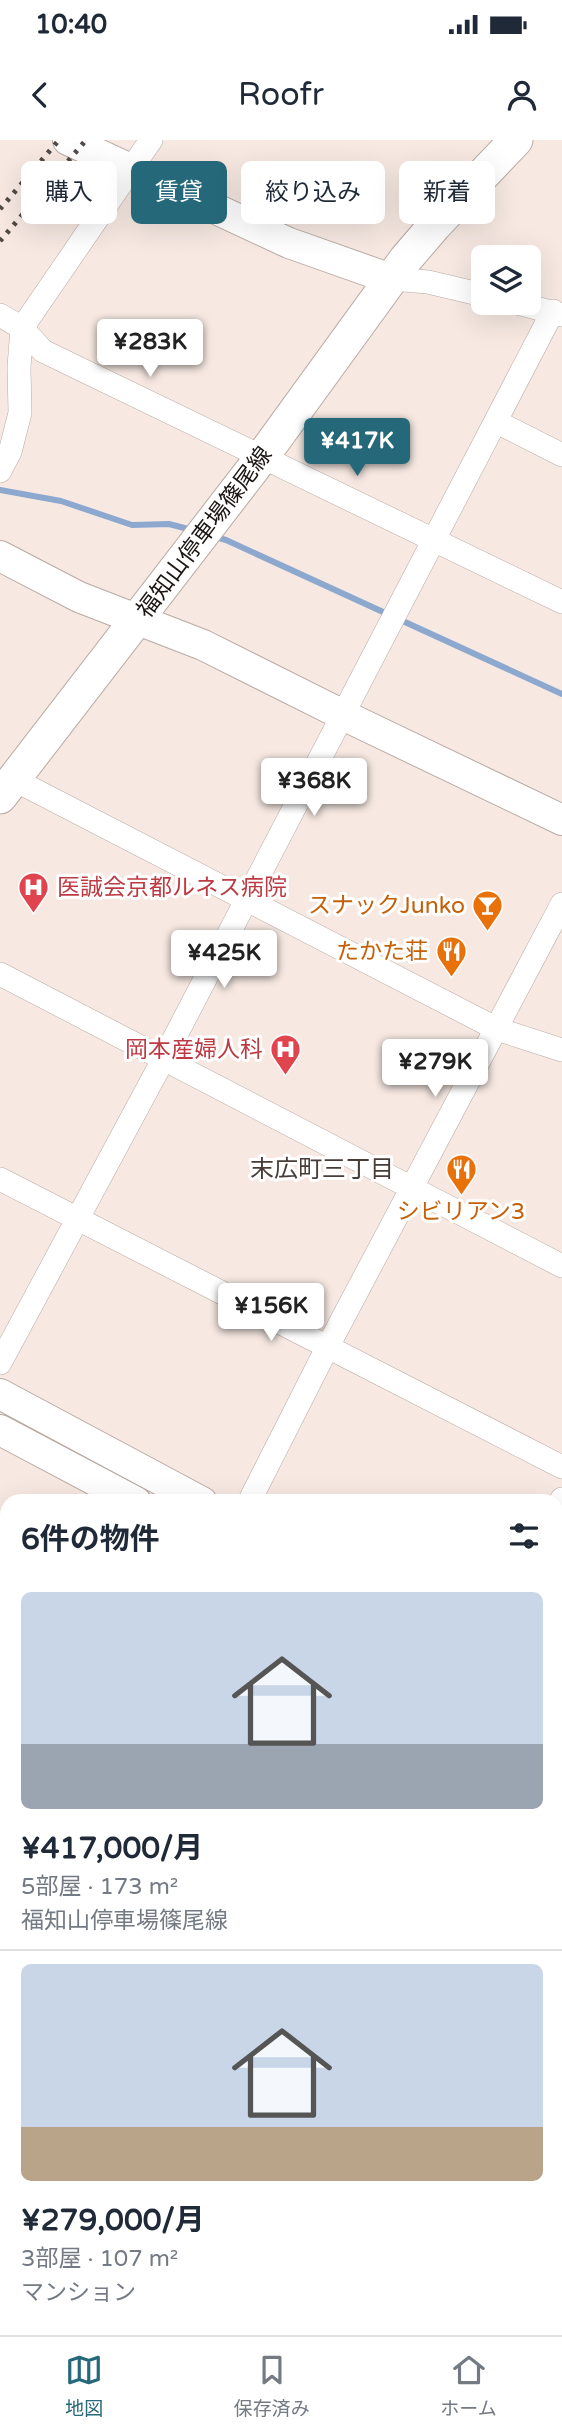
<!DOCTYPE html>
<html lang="ja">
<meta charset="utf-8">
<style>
:root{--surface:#fff;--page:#f6f6f7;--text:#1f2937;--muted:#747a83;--line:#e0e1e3;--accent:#246879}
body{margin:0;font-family:"Varela Round","Noto Sans JP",sans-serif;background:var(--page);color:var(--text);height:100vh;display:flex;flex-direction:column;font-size:26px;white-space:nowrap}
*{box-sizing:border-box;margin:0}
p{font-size:23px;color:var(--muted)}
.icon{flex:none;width:38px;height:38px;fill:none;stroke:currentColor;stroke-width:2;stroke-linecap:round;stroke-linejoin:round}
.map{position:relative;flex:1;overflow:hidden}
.sheet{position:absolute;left:0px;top:1354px;width:564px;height:842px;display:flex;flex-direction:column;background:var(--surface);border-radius:21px 21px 0 0;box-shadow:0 7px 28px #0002}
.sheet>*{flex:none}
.guide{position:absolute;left:21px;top:21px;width:522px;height:63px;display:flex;gap:14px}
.tools{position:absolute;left:471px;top:105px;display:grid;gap:14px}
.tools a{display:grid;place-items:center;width:70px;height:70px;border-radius:10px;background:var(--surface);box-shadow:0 7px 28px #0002;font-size:35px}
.price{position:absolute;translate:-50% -60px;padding:0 16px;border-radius:7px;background:#fff;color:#222;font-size:23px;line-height:46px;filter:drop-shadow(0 2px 4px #0008)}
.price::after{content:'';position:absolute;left:50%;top:42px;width:21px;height:16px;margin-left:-10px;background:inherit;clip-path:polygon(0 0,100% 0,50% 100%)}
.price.selected{background:var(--accent);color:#fff}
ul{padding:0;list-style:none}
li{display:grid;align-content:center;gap:14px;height:371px;padding:0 21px}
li+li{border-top:2px solid var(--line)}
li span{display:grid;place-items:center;height:217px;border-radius:10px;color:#555}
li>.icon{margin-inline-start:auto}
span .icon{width:126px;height:126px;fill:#fffc;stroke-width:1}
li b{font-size:30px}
h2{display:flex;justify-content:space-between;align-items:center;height:84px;padding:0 21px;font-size:30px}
.pill{padding:0 24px;border-radius:10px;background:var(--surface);box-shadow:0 7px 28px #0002;font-size:24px;line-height:63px}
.pill.selected{background:var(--accent);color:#fff}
.status{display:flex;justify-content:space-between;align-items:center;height:49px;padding:0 35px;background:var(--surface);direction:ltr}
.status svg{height:19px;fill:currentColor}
header{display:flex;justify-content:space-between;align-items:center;height:91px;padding:0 21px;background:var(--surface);font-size:32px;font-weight:600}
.menu{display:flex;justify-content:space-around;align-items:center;height:98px;border-top:2px solid var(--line);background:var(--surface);font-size:19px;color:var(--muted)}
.menu a{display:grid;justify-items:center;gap:4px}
.menu .selected{color:var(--accent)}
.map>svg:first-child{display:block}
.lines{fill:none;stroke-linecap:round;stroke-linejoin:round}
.stream{stroke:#8ca8ce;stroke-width:6}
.minor-casing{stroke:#b8aaa3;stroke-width:24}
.tertiary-casing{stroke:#b8aaa3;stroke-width:32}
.secondary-casing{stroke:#b8aaa3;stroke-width:35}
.minor{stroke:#fff;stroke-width:23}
.tertiary{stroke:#fff;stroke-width:30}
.secondary{stroke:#fff;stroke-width:33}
.rail{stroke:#514a46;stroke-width:5;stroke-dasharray:3.5 7;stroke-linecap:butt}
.labels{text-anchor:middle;stroke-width:6;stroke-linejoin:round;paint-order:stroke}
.street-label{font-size:23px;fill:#1b1614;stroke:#fff}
.health-label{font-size:23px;fill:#be3a42;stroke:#fff;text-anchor:start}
.food-label{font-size:23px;fill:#c56008;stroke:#fff;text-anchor:end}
.neighbourhood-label{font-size:24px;fill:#473c37;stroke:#fff}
</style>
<div class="status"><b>10:40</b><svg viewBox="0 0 49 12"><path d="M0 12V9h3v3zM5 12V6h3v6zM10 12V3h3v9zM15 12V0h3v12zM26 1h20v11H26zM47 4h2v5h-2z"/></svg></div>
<header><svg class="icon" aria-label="back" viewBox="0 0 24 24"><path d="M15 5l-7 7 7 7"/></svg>Roofr<svg class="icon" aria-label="person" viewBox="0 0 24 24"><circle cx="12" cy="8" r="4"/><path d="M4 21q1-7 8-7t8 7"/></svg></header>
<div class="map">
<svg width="562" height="2195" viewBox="0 0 562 2195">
<rect width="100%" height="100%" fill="#f7e9e2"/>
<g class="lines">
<path class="stream" d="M0 350 61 361 132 385 169 384 192 390
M212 396 226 400 562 554"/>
<defs>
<path id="minor" d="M391 139 428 142 483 155
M517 163 562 175
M0 175 22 188 43 211 562 462
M497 282 562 315
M0 331 10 312 20 273 19 227 22 188 151 0
M13 639 497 889 562 910
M0 834 562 1126
M0 1039 562 1327
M0 1223 163 920 553 171
M249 1362 327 1208 562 764
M556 1369 562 1359
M0 1469 7 1473
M0 1716 7 1720
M556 1759 562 1762
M0 1850 7 1822
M556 1948 562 1950
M0 1973 7 1974
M556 2051 562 2034
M0 2156 7 2158
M101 2189 119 2195
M479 2189 505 2195
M152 2195 153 2189"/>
<path id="tertiary" d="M68 0 289 103 391 139
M0 416 79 457 203 505 343 575 562 680
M0 1254 202 1362
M0 1290 136 1362
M556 1547 562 1550
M556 1581 562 1584"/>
<path id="secondary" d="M0 657 262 317 405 120 435 85 516 0"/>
</defs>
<use href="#minor" class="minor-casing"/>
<use href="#tertiary" class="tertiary-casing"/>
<use href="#secondary" class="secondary-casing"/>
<use href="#minor" class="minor"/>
<use href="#tertiary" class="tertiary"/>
<use href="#secondary" class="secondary"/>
<path class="rail" d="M0 69 59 0
M0 101 86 0"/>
</g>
<defs>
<symbol id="hospital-pin" viewBox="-11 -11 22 30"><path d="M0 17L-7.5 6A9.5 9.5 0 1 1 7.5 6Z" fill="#e0444e" stroke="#fff"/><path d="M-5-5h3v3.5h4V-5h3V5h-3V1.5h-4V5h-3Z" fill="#fff"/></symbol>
<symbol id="bar-pin" viewBox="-11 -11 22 30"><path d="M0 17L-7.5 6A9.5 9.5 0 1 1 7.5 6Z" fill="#e8710a" stroke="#fff"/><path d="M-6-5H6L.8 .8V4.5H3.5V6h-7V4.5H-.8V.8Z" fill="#fff"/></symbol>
<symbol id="restaurant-pin" viewBox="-11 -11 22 30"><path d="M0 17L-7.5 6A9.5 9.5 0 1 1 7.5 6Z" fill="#e8710a" stroke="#fff"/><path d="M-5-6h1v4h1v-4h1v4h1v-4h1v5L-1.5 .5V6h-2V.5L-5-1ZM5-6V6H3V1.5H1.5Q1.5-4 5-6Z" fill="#fff"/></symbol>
</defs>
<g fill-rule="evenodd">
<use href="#hospital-pin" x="16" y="730" width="35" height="47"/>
<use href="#bar-pin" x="470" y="748" width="35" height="47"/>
<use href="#restaurant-pin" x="434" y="794" width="35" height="47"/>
<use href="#hospital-pin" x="268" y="892" width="35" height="47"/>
<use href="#restaurant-pin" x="444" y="1012" width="35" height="47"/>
</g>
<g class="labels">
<g class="street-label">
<text transform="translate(204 392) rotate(-53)" y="8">福知山停車場篠尾線</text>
</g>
<g class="health-label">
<text x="57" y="755">医誠会京都ルネス病院</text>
<text x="263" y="917" text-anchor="end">岡本産婦人科</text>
</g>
<g class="food-label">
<text x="465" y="773">スナックJunko</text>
<text x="428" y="819">たかた荘</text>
<text x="461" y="1079" text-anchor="middle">シビリアン3</text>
</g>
<g class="neighbourhood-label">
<text x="322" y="1037">末広町三丁目</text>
</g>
</g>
</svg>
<div class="tools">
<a><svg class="icon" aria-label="layers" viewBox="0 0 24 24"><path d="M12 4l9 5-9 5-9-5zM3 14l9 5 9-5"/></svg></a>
</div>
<b class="price" style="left:150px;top:239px">¥283K</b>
<b class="price selected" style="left:357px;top:338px">¥417K</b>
<b class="price" style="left:314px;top:678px">¥368K</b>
<b class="price" style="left:224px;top:850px">¥425K</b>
<b class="price" style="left:435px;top:959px">¥279K</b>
<b class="price" style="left:271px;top:1203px">¥156K</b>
<div class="guide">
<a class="pill">購入</a>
<a class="pill selected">賃貸</a>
<a class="pill">絞り込み</a>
<a class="pill">新着</a>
</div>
<section class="sheet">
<h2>6件の物件<svg class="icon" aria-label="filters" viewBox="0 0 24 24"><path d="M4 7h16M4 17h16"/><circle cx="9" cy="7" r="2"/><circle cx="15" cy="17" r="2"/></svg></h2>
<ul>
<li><span style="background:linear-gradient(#c9d6e8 70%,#9aa5b1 0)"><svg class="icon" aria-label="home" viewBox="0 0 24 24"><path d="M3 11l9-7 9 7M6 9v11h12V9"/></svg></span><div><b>¥417,000/月</b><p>5部屋 · 173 m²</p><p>福知山停車場篠尾線</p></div></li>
<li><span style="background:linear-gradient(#c9d6e8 75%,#b9a48a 0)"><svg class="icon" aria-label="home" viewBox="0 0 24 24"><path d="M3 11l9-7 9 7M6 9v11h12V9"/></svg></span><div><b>¥279,000/月</b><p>3部屋 · 107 m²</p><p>マンション</p></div></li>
</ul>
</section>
</div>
<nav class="menu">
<a class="selected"><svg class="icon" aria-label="map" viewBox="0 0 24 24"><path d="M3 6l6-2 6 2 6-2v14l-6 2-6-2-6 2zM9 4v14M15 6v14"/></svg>地図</a>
<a><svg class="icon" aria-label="saved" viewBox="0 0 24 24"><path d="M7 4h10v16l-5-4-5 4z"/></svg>保存済み</a>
<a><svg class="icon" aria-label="home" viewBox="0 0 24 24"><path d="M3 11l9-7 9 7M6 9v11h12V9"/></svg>ホーム</a>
</nav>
